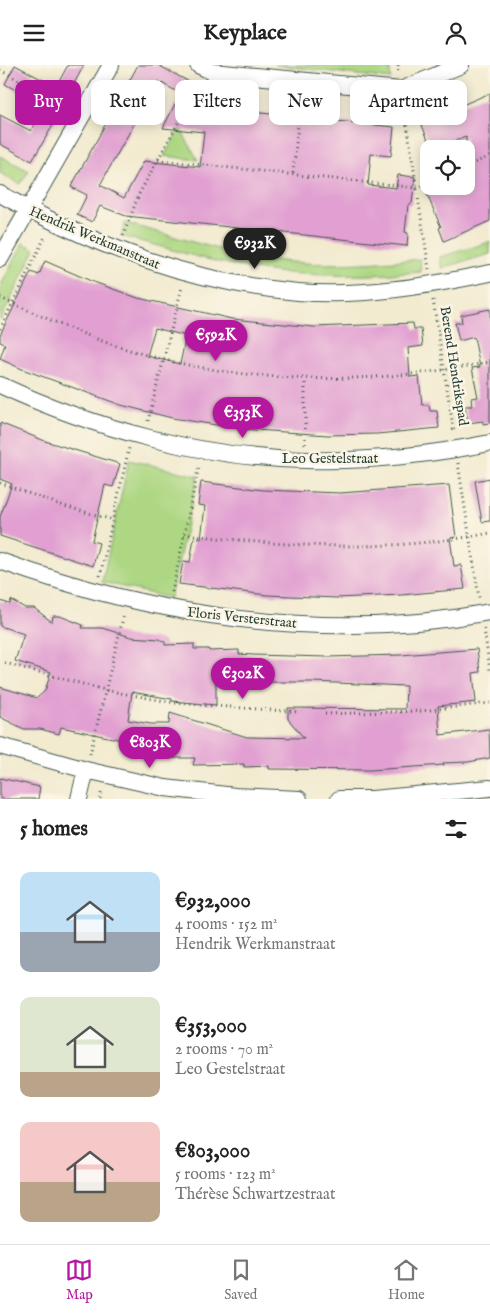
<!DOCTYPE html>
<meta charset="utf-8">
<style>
:root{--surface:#fff;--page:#f2f2f2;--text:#222;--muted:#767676;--line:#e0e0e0;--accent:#b5179e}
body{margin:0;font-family:"IM FELL English",serif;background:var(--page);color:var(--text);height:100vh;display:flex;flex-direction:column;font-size:19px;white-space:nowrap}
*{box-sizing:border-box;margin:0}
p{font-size:16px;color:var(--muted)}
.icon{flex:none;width:28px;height:28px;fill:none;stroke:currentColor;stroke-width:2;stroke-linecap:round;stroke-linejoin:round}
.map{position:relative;height:734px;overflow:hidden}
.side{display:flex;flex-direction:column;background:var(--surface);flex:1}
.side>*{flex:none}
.hud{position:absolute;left:15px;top:15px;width:460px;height:45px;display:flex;gap:10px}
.tools{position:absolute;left:420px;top:75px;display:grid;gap:10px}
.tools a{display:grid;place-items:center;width:55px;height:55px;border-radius:10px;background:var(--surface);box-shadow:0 2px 12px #0003;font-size:25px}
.price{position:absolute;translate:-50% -42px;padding:0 11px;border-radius:18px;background:var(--accent);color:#fff;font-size:16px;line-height:32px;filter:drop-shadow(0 1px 2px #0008)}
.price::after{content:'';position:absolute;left:50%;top:30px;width:15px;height:11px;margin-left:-8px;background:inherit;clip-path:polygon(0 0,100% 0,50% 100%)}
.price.current{background:#222;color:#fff}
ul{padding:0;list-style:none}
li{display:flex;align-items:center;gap:15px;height:125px;padding:0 20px}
li span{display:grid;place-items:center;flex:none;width:140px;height:100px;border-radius:10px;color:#555}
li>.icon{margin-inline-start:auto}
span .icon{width:60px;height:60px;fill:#fffc;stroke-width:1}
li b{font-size:21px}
h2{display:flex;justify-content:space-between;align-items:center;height:60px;padding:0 20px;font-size:21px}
.pill{padding:0 18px;border-radius:10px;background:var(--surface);box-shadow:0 2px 12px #0003;font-size:18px;line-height:45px}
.pill.current{background:var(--accent);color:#fff}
header{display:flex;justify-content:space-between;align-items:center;height:65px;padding:0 20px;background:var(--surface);font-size:22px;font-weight:700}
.tab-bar{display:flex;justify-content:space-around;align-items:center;height:70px;border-top:1px solid var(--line);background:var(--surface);font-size:14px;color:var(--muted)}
.tab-bar a{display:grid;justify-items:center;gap:2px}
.tab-bar .current{color:var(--accent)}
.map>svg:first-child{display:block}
.green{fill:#add783;stroke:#668a5c}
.building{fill:#e1a0d1;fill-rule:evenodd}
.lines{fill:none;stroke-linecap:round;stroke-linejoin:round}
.street-casing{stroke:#3f574b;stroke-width:18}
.path{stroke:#3f574b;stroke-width:3;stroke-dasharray:1 4;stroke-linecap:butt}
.street{stroke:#fff;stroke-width:16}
.labels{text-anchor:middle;stroke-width:5;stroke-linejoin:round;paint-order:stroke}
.street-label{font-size:14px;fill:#1f3d34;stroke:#fcf5e5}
</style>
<header><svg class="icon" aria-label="menu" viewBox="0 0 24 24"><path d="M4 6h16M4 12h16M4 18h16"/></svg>Keyplace<svg class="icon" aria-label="person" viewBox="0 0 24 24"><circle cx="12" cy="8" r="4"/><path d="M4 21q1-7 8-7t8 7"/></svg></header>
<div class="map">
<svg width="490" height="734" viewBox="0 0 490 734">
<rect width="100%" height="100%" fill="#fcf5e5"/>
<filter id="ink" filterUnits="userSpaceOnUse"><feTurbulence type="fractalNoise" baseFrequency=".02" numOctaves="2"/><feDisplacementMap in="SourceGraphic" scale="10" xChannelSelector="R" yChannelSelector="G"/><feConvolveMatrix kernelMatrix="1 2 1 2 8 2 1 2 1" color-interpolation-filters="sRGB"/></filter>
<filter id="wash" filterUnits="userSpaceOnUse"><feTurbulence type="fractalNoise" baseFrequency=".0096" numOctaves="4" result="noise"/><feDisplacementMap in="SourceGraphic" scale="20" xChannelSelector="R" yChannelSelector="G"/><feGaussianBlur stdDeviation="1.12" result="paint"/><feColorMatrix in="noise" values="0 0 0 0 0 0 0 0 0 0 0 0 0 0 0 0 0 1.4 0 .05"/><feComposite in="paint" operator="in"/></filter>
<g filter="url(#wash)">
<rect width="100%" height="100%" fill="#f2ebd0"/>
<path class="green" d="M275 0H389L391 14Z
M180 63 198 95 164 91Z
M0 91 29 106 20 119 0 108Z
M125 158C174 171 224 188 274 195 322 202 372 198 420 194L421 207C373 211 325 212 277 207 224 202 172 184 121 171Z
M490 177V189L442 203 440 192Z
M23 178 35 184 0 256V222Z
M129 395 198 411 170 533 102 517Z"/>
<g id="blocks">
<path class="building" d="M15 0 56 22 68 0H84L68 30 70 31 32 96 0 79V50L31 66 45 42 5 19Z
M138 0H158L195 20 188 33 158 16 100 120 124 133 144 96 200 102 204 67 163 63 175 39 394 62 391 91 371 89 368 120 396 123 398 110 415 112 412 138 408 140 405 167 408 168 407 181 126 151 100 141 92 157 77 150 87 130 71 122Z
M490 28V156L444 176 439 163 441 162 426 127 440 121H466V72L432 84 421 58Z
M45 196 91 216 138 233 232 254 314 262 413 258 414 264H421L423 281 408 283 410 312 419 311 422 340H429L430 346H437L439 363 377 369 328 370 241 364 172 353 121 340 22 304 0 294 5 279 0 277V270L31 207 39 210ZM155 263 186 271 180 299 147 291Z
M490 244V358L483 359V356L468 358 465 341H472L471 333 478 332 472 303 480 302 474 272 459 276 455 258H462L461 250Z
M0 358 45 376 120 399 113 422 105 420 92 476 99 478 93 501 0 471V452L12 419 0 414Z
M490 413V456L482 457 475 416Z
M201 417 263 425 340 428 449 420 456 472 450 473 454 501 461 500 465 524 401 530 337 533 267 530 179 519 183 496 190 497 194 473 201 474 205 441 198 440Z
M11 535 25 543H34L52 557 53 551H60L83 560 82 563H102L131 572 159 574 165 577V580L194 579V584H209V586L239 585V589L253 590 327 592 401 590 477 584 480 607 473 608 476 637 438 641 440 670 489 664 490 693 468 697 443 698 444 700 370 705 269 704V701L244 702V699L193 700 195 693H170L154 689H137L121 683 122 675 61 662 59 669 40 664H24L0 652V622L37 633 45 626 51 607 15 596 24 569 0 561V536L10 539ZM216 617H312L406 621 405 644 288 643V654L304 673 247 672 170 648 169 659H151L128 655 132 627 172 634V636L216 640Z
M0 713 40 722 38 734H0Z"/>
</g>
</g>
<g filter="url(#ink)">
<use href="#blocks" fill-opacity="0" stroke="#3f574b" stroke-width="1"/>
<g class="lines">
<defs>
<path id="street" d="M198 0 213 7 401 25 461 0
M0 129C93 180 191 218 298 227 362 232 428 221 490 208
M0 194 111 0
M0 320C93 363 202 393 305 395 367 397 429 390 490 378
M0 496C155 552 326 578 490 547
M0 681 86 705 165 723 235 731 299 734
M79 734 86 705
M339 734H372L490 723"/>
</defs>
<use href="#street" class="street-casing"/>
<path class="path" d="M398 0 399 9
M0 5 70 42
M404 40 429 204
M158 95 418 123 429 118
M466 102 490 91
M293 108 301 32
M123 171 139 129 200 18
M0 233C35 248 69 264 105 277 229 321 363 322 490 297
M433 235 454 368
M0 264 46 170
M148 356 182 222
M305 379V315
M458 398 479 533
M0 418 64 441 113 455
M184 469C286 482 389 488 490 468
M100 511 129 383
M172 527 199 401
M484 564 490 605
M5 598 105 625 175 638 298 647
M325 649 421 646 490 638
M90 689 124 549
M100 734 102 725"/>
<use href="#street" class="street"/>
</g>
</g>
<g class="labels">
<g class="street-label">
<text transform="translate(95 172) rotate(23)" y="5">Hendrik Werkmanstraat</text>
<text transform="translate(455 301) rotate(81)" y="5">Berend Hendrikspad</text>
<text x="330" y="398">Leo Gestelstraat</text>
<text transform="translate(242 552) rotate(6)" y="5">Floris Versterstraat</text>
</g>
</g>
</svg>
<div class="tools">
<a><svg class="icon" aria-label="locate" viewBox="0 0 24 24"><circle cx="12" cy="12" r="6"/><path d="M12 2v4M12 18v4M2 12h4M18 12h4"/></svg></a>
</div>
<b class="price current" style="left:255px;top:205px">€932K</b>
<b class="price" style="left:216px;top:297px">€592K</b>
<b class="price" style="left:243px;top:374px">€353K</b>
<b class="price" style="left:243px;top:635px">€302K</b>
<b class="price" style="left:150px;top:704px">€803K</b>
<div class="hud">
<a class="pill current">Buy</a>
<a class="pill">Rent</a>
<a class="pill">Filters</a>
<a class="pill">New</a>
<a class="pill">Apartment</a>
</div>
</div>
<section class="side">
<h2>5 homes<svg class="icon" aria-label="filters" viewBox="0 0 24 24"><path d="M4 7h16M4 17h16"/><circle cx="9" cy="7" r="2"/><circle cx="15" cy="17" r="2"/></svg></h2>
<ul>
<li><span style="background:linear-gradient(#bfe0f5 60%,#9aa5b1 0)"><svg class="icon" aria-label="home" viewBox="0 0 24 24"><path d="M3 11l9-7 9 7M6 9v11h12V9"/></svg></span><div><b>€932,000</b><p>4 rooms · 152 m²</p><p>Hendrik Werkmanstraat</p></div></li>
<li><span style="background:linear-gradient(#dfe7d0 75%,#b9a48a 0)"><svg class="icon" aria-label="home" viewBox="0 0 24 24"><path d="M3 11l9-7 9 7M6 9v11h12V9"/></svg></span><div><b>€353,000</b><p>2 rooms · 70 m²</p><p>Leo Gestelstraat</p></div></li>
<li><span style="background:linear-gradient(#f6c9c9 60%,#b9a48a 0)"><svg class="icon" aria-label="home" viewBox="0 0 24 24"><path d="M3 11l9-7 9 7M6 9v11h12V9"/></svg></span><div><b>€803,000</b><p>5 rooms · 123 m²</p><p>Thérèse Schwartzestraat</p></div></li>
</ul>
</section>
<nav class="tab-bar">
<a class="current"><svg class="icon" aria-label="map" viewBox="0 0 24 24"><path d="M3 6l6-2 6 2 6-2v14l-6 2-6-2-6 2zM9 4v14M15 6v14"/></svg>Map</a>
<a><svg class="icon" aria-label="saved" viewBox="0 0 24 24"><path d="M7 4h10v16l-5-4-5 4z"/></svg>Saved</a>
<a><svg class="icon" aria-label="home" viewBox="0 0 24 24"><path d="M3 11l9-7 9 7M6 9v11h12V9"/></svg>Home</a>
</nav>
